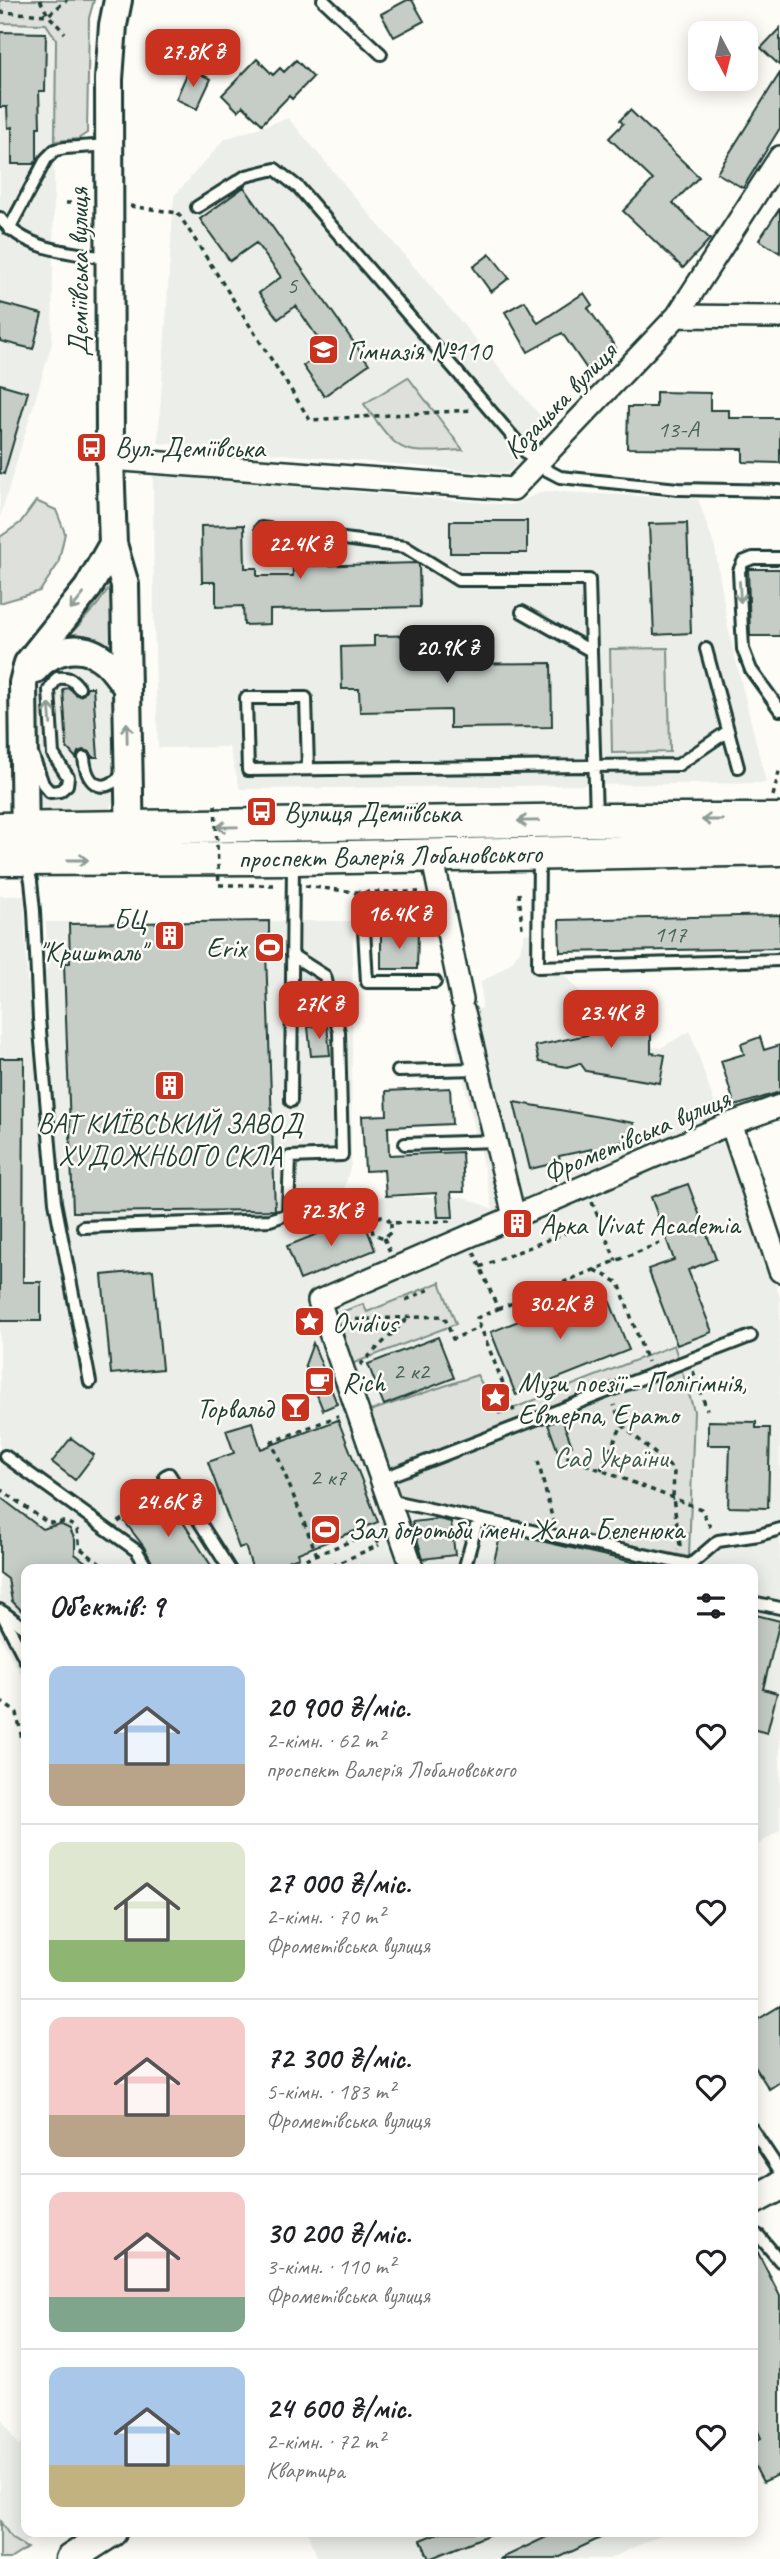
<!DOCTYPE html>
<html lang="uk">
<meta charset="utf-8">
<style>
:root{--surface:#fff;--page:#f2f2f2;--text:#202124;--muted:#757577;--line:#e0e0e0;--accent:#c8321e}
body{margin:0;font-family:Caveat,sans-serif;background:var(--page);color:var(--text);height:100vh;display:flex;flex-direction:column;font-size:26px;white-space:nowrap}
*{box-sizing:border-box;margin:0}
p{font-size:23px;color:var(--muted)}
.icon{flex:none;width:38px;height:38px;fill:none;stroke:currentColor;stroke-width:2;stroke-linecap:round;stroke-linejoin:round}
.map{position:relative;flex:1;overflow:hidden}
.drawer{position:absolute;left:21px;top:1564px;width:737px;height:973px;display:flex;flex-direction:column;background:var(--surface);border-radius:14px;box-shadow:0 4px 18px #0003}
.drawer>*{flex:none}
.needle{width:46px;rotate:173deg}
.buttons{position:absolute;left:688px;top:21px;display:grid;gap:14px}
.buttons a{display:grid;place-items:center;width:70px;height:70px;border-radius:14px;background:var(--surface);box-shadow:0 4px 18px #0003;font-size:35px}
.price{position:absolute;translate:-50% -60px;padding:0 16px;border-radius:14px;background:var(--accent);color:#fff;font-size:23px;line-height:46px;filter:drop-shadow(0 2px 4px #0008)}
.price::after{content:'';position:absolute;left:50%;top:42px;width:21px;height:16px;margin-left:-10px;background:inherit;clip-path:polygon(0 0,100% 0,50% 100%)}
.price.current{background:#222;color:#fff}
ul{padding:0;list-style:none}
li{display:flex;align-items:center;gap:21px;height:175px;padding:0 28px}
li+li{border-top:2px solid var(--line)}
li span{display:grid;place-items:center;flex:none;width:196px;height:140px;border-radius:14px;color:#555}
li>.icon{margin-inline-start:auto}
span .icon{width:84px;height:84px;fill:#fffc;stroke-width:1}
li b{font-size:30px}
h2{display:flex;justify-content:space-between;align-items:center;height:84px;padding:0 28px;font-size:30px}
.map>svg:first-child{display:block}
.built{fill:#eceee9}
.green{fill:#dde0db;stroke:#7e8e88;stroke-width:2}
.building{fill:#c6cdc7;stroke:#1f3d34;stroke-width:2}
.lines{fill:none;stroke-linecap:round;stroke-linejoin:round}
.service-casing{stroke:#1f3d34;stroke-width:16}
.minor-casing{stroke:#1f3d34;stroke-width:26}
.tertiary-casing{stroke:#1f3d34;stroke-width:32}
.secondary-casing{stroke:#1f3d34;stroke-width:33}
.primary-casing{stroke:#1f3d34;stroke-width:37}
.path{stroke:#1f3d34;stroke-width:3.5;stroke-dasharray:5 5;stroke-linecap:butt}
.service{stroke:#fdfcf7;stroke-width:10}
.minor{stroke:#fdfcf7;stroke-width:21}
.tertiary{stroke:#fdfcf7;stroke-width:26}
.secondary{stroke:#fdfcf7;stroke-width:28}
.primary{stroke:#fdfcf7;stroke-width:32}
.path-bridge{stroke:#1f3d34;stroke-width:3.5;stroke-dasharray:5 5;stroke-linecap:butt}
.oneway{stroke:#8e9c96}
.labels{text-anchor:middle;stroke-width:5;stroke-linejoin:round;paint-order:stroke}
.number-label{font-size:24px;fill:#496159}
.street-label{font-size:28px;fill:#1f3d34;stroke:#fdfcf7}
.poi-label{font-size:28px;fill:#1f3d34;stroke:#fdfcf7;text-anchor:start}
.park-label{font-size:28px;fill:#455e55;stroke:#fdfcf7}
</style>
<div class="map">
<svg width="780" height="2559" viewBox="0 0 780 2559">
<rect width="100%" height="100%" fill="#fdfcf7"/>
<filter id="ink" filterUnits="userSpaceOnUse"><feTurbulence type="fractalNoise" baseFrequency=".0143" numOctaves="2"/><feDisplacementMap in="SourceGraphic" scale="14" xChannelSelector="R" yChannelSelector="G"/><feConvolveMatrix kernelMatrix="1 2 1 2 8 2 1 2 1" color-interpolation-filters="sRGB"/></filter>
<g filter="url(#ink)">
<path class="built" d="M0 23 46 24 56 39 52 343 0 517Z
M288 118 549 426 528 455 506 474 158 443 174 196 225 139Z
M153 475 512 505 544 491 698 499 715 548 728 628 766 783 240 789 229 747 158 748 154 622Z
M58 661 85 662 106 678 111 690 114 797 109 810 102 812 46 811 34 806 30 701 38 676Z
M0 896H24L27 982 48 969 46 922 353 921 351 1164 342 1197H464L493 1209 449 1015 482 1008 481 981 492 976 512 962 520 950 524 934 534 933 535 972H561L596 1008 608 1041 661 1048 690 1031 780 1298V1830L753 1848 752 1570H26V1685L0 1636Z
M0 2415 19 2445 26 2440V2532H38L6 2559H0Z
M308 2532H667L609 2559H318Z"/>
<path class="green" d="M0 0H94L89 18 87 133 78 139 55 141 56 39 46 24 0 23Z
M408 377 463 450C399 453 402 457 364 404Z
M36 501 56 510 65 533 58 564 40 591 0 603V537L20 523Z
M115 579 117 653C98 638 91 638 68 637L98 604Z
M668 648 670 752 612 753 610 649Z
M440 1282 456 1324 349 1365 330 1316 363 1304 367 1312Z
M674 1345 694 1411 689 1557 397 1496 367 1412 477 1375 499 1414Z
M0 2521 12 2539 27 2548 10 2559H0Z"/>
<path class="building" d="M407 0H412L424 21 394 37 381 14Z
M780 28V66L761 48Z
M0 32 46 33 45 91H39L40 127H37V159L34 164H12V127L8 128 7 107H0Z
M257 59 273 75 280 68 284 72 296 60 313 77 292 99 289 96 262 124 243 106 238 111 222 95Z
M189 69 211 79 197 109 176 99Z
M780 73V128L743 188 717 173Z
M630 110 699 177 673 203 710 239 683 268 623 211 653 180 609 138 623 124 620 120Z
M244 187 369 364 324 396 303 366 326 350 296 306 278 319 259 293 281 277 256 243 230 261 200 219Z
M780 208V253L759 240Z
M490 254 509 278 491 292 473 267Z
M584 293 592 305 588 308 616 348 587 369 562 333 528 352 505 312 525 301 538 323Z
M0 303 42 314 33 349 0 341Z
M0 384 28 392 4 474 0 473Z
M656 392 710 393V410H729V418H780V463L743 462V449L627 448 628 407H656Z
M450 521H527V553H450Z
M687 523 691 633 654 635 649 524Z
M244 525 245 568H257V576H293L292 549H307V566L417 563 419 565 420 607 270 610V624L244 625 243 606 216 607V582H202L201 526Z
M748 569H780V636H750Z
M437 635 438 664 551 663 552 727 450 728V710L360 712 359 689H342L341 647 374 646V636Z
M87 687H93L98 757H92L90 752 83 750 78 752 76 758 67 748 63 689 69 688 79 696 84 694Z
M780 915V948L560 952 559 920Z
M269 921V953H266L275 1210 73 1212 64 963H70L69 924Z
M418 932 417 969H381V933Z
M606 1014H651V1053L665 1055 660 1083 586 1071 580 1063 567 1067 539 1062 535 1046 606 1031Z
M327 1025 330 1055 311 1056 308 1027Z
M760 1037 764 1050 780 1045V1092L735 1106 721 1061 744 1054 741 1044Z
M0 1058H24L23 1282H41V1321H0Z
M450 1088 452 1124 388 1127 389 1155 462 1152 464 1192H451L453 1217H438L436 1193 386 1196 384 1170 365 1171 362 1116 387 1115 386 1091Z
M514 1102 634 1123 629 1140 609 1145 611 1154 594 1158 592 1149 559 1156 560 1162 530 1169Z
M688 1184 716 1259 688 1270 712 1332 677 1345 648 1269 674 1260 651 1197Z
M362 1216 375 1250 300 1280 287 1246Z
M153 1270 162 1369 111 1374 102 1275Z
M604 1287 629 1350 516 1395 491 1332Z
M438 1337 454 1378 384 1405 368 1364Z
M313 1343 337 1404 323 1410 305 1365Z
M562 1419 572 1446 558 1452 548 1424Z
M338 1420 378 1522 298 1553 299 1557 271 1567 272 1570H253L245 1546 239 1548 208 1462 234 1453 226 1430 252 1422 261 1449Z
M708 1421 756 1422V1428H770L768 1508 728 1507 730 1445H708Z
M71 1438 94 1455 75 1480 52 1462Z
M166 1496 214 1570H156L144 1547 125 1522Z
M0 1497 42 1529 60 1524 70 1529 75 1540V1554L96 1570H26V1615L12 1601 8 1579 0 1573Z
M438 1519 451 1522 455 1555 423 1559 412 1522Z
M501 1532 642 1564V1570H492Z
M752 1614 780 1621 763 1689 777 1693 767 1733 752 1729Z
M780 2006V2082L769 2089 752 2062V2023Z
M752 2241 780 2296V2474L763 2482 752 2461V2442L761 2438 752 2418Z
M441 2532H493V2533L429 2559 421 2540Z
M557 2532H613L556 2559H500Z"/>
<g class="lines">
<defs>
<path id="service" d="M323 0 381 54
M197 207 246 176 275 169 299 188 537 465 560 477 678 489 780 491
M0 218C25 250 71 253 109 258
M9 229 46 159 55 150 65 148 109 145
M261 528 405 547 458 580H589L591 651
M780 558H753L743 562 739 571 743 649 751 670 780 710
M522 612 591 651 596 817
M706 649 738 767
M33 756 43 784 50 792 60 791 67 785 68 777 53 754 49 690 57 678C68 677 72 678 79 688
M84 758C87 786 103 796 124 773
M308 769 306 698H246L248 770 678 765 728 731
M539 855 538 967 780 960
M26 861 31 881 34 911 39 1019 55 1202 90 1382
M435 982H367L364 929 371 918 406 912H444
M398 1071 478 1069
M291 1101 293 861
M405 1144 496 1141
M83 1227 270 1220 288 1214 290 1157 342 1155 339 1032 325 976 292 955
M5 1456 137 1551 148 1570
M165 1476 169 1474 230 1570
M381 1479 751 1336
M388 1500 690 1565 718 1541 759 1535 780 1529
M464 1570 478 1519
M752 1602 780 1608
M0 1610 26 1661
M3 1612 26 1629
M752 2129 780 2171
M752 2232 759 2236 780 2261"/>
<path id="minor" d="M677 316 780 317
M110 459 513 489 677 316 780 157
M432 855 462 1000
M464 1012 514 1216
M731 1123 780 1271
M413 1570 319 1301 724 1126 780 1106"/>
<path id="tertiary" d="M118 0 113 25 109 79 110 459 113 544 125 585 130 846
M35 669C53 648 83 642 105 661 113 667 120 679 127 687
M25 847 23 683 28 663 88 588 113 544"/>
<path id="secondary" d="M752 2201 780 2186
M70 2559 112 2532"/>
<path id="primary" d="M0 829 596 820H780
M0 859 294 858 780 849"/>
</defs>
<use href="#service" class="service-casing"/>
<use href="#minor" class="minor-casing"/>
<use href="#tertiary" class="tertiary-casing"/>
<use href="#secondary" class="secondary-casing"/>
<use href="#primary" class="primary-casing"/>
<path class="path" d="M40 0 48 15 65 33
M0 12 48 15 67 0
M66 203H88
M130 206 178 213
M178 213 310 420 472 410
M773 796 780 768
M219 885H279
M305 886 355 892H419
M355 892 365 908
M519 893 522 928
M592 1202 616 1261
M391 1223V1232L384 1238 373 1234 371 1223 381 1216 387 1218 391 1223 452 1221
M384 1238 390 1252
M474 1252 498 1309 477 1318 515 1414
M480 1267 570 1231
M595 1270 619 1283 647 1362
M406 1300 430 1289
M498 1309 660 1243
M346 1320 444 1316 453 1339 480 1327
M360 1365 407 1319
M693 1371 707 1410
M622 1425 674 1470 673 1498 680 1545 677 1550
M557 1453 701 1509 712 1530
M538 1461 553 1521
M601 1470 622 1425 614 1405
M0 1489 48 1523 65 1522 72 1525 77 1530 80 1548 108 1570
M118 1522 165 1492
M317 1555 272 1442 338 1416
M295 1570 293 1564 374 1532 379 1545
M323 1570 379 1545
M0 1701 17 1713 26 1761"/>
<use href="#service" class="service"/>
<use href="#minor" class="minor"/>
<use href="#tertiary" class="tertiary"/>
<use href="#secondary" class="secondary"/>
<use href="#primary" class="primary"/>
<path class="path-bridge" d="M215 805 219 885"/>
</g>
<defs><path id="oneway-shaft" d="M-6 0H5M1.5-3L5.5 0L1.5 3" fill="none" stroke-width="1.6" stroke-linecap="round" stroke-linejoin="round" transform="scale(1.75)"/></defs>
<g class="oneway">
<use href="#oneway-shaft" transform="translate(740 592) rotate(87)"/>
<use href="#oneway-shaft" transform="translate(77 602) rotate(129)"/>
<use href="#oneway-shaft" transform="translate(50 714) rotate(-94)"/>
<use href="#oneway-shaft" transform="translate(127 733) rotate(-91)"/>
<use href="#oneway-shaft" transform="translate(712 820) rotate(-180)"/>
<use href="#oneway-shaft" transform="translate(528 821) rotate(179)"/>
<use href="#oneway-shaft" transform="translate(227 827) rotate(179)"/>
<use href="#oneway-shaft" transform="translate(78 860)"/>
</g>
</g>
<defs>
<symbol id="school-square" viewBox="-11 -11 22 22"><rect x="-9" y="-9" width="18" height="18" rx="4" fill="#c8321e" stroke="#fdfcf7"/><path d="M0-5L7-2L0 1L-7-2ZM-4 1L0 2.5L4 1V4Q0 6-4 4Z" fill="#fff"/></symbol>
<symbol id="bus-square" viewBox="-11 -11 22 22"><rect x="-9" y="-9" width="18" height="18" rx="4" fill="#c8321e" stroke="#fdfcf7"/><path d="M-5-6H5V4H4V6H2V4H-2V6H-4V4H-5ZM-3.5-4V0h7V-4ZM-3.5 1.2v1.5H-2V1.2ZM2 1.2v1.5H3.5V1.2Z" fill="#fff"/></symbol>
<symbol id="building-square" viewBox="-11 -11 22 22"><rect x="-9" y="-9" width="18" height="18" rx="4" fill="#c8321e" stroke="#fdfcf7"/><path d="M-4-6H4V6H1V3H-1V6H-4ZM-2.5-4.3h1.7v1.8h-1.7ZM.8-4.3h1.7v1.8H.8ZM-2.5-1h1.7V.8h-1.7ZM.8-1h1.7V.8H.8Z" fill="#fff"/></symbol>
<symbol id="stadium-square" viewBox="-11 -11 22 22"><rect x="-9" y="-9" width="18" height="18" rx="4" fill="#c8321e" stroke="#fdfcf7"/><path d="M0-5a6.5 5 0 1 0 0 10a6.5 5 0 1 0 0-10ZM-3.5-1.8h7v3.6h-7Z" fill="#fff"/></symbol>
<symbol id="sight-square" viewBox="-11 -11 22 22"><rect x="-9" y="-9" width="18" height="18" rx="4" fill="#c8321e" stroke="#fdfcf7"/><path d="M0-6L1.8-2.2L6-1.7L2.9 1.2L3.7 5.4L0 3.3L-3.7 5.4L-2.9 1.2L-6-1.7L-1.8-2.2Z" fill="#fff"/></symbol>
<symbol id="cafe-square" viewBox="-11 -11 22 22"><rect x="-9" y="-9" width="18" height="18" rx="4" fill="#c8321e" stroke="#fdfcf7"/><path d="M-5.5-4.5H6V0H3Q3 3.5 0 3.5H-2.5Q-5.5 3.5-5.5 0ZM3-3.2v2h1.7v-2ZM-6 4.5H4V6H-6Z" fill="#fff"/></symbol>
<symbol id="bar-square" viewBox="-11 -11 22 22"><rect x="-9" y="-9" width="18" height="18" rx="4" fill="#c8321e" stroke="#fdfcf7"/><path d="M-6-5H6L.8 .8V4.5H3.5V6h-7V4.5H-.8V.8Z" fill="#fff"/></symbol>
</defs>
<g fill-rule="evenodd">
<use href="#school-square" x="306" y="332" width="35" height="35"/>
<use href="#bus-square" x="74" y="430" width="35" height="35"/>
<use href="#bus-square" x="244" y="794" width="35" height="35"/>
<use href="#building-square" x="152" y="918" width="35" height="35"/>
<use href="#stadium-square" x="252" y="930" width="35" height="35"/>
<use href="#building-square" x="152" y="1068" width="35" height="35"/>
<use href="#building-square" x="500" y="1206" width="35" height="35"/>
<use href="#sight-square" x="292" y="1304" width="35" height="35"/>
<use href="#cafe-square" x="302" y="1364" width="35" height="35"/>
<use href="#sight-square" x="478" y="1380" width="35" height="35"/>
<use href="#bar-square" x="278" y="1390" width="35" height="35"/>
<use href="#stadium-square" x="308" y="1512" width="35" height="35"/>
</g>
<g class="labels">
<g class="number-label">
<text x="292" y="293">5</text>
<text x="678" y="437">13-А</text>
<text x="670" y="942">117</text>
<text x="411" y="1379">2 к2</text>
<text x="328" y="1485">2 к7</text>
</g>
<g class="street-label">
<text transform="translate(78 272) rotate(-90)" y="10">Деміївська вулиця</text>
<text transform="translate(559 400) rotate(-46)" y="10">Козацька вулиця</text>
<text transform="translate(390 855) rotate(-1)" y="10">проспект Валерія Лобановського</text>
<text transform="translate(636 1135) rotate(-23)" y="10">Фрометівська вулиця</text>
</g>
<g class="poi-label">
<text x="347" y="360">Гімназія №110</text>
<text x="115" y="457">Вул. Деміївська</text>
<text x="284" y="822">Вулиця Деміївська</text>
<text x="146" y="929" text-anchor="end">БЦ<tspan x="146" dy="32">"Кришталь"</tspan></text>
<text x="246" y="957" text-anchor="end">Erix</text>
<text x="170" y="1133" text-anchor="middle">ВАТ КИЇВСЬКИЙ ЗАВОД<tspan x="170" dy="32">ХУДОЖНЬОГО СКЛА</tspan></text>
<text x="540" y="1234">Арка Vivat Academia</text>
<text x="332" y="1332">Ovidius</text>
<text x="342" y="1392">Rich</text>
<text x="518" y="1392">Музи поезії - Полігімнія,<tspan x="518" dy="32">Евтерпа, Ерато</tspan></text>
<text x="273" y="1418" text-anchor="end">Торвальд</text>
<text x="348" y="1539">Зал боротьби імені Жана Беленюка</text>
</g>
<g class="park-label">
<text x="611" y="1467">Сад України</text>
</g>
</g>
</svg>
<div class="buttons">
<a><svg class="needle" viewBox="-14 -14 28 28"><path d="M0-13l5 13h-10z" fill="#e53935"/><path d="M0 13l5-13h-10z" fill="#757577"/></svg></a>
</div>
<b class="price" style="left:193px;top:89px">27.8K ₴</b>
<b class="price" style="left:300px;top:581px">22.4K ₴</b>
<b class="price current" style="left:447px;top:685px">20.9K ₴</b>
<b class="price" style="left:399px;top:951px">16.4K ₴</b>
<b class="price" style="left:319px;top:1041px">27K ₴</b>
<b class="price" style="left:611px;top:1050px">23.4K ₴</b>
<b class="price" style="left:331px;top:1248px">72.3K ₴</b>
<b class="price" style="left:560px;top:1341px">30.2K ₴</b>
<b class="price" style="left:168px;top:1539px">24.6K ₴</b>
<section class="drawer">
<h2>Об’єктів: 9<svg class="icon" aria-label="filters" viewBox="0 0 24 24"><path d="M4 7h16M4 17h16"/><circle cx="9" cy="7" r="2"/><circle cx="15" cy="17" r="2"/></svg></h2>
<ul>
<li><span style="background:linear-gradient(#a9c7e8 70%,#b9a48a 0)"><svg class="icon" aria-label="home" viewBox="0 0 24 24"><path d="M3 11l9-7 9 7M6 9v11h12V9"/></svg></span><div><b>20 900 ₴/міс.</b><p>2-кімн. · 62 m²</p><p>проспект Валерія Лобановського</p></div><svg class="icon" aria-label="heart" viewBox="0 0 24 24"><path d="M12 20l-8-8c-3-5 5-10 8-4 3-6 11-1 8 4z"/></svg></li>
<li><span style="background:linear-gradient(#dfe7d0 70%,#8fb573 0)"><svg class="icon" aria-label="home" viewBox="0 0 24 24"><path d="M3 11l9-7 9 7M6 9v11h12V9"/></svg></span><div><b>27 000 ₴/міс.</b><p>2-кімн. · 70 m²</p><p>Фрометівська вулиця</p></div><svg class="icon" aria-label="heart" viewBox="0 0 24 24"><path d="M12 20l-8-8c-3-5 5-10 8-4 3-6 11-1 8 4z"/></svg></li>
<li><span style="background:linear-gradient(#f6c9c9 70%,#b9a48a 0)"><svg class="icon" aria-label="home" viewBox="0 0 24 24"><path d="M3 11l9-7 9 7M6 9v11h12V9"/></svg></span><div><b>72 300 ₴/міс.</b><p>5-кімн. · 183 m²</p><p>Фрометівська вулиця</p></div><svg class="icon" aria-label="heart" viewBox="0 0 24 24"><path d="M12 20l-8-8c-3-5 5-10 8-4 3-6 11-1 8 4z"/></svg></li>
<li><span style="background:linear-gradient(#f6c9c9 75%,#7fa58c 0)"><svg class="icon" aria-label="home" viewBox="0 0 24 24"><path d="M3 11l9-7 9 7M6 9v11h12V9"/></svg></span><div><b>30 200 ₴/міс.</b><p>3-кімн. · 110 m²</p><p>Фрометівська вулиця</p></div><svg class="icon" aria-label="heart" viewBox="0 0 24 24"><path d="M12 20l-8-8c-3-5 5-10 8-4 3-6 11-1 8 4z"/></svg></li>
<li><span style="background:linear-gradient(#a9c7e8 70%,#c2b280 0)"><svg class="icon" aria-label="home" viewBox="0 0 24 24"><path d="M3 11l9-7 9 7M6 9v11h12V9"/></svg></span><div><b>24 600 ₴/міс.</b><p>2-кімн. · 72 m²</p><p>Квартира</p></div><svg class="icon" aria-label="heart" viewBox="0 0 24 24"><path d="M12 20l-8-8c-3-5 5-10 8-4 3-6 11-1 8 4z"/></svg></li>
</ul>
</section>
</div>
